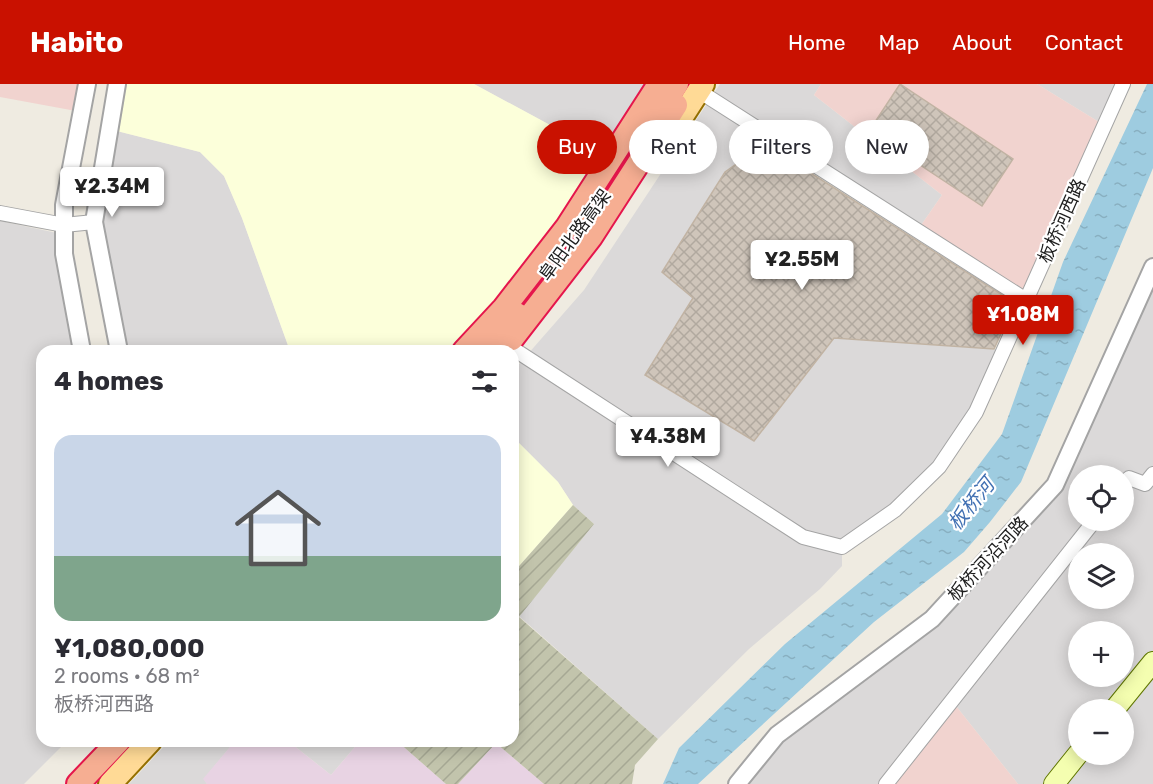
<!DOCTYPE html>
<meta charset="utf-8">
<style>
:root{--surface:#fff;--page:#f7f7f7;--text:#2b2b33;--muted:#7c7c81;--accent:#c91100}
body{margin:0;font-family:Rubik,"Noto Sans SC",sans-serif;background:var(--page);color:var(--text);height:100vh;display:flex;flex-direction:column;font-size:22px;white-space:nowrap}
*{box-sizing:border-box;margin:0}
p{font-size:20px;color:var(--muted)}
.icon{flex:none;width:33px;height:33px;fill:none;stroke:currentColor;stroke-width:2;stroke-linecap:round;stroke-linejoin:round}
.map{position:relative;flex:1;overflow:hidden}
.sheet{position:absolute;left:36px;top:261px;width:483px;height:402px;display:flex;flex-direction:column;background:var(--surface);border-radius:18px;box-shadow:0 3px 15px #0003}
.sheet>*{flex:none}
.banner{position:absolute;left:537px;top:36px;width:525px;height:54px;display:flex;gap:12px}
.buttons{position:absolute;left:1068px;top:381px;display:grid;gap:12px}
.buttons a{display:grid;place-items:center;width:66px;height:66px;border-radius:50%;background:var(--surface);box-shadow:0 3px 15px #0003;font-size:30px}
.price{position:absolute;translate:-50% -51px;padding:0 14px;border-radius:6px;background:#fff;color:#222;font-size:20px;line-height:39px;filter:drop-shadow(0 2px 3px #0008)}
.price::after{content:'';position:absolute;left:50%;top:36px;width:18px;height:14px;margin-left:-9px;background:inherit;clip-path:polygon(0 0,100% 0,50% 100%)}
.price.current{background:var(--accent);color:#fff}
ul{padding:0;list-style:none}
li{display:grid;align-content:center;gap:12px;height:318px;padding:0 18px}
li span{display:grid;place-items:center;height:186px;border-radius:18px;color:#555}
li>.icon{margin-inline-start:auto}
span .icon{width:108px;height:108px;fill:#fffc;stroke-width:1}
li b{font-size:26px}
h2{display:flex;justify-content:space-between;align-items:center;height:72px;padding:0 18px;font-size:26px}
.chip{padding:0 21px;border-radius:27px;background:var(--surface);box-shadow:0 3px 15px #0003;font-size:21px;line-height:54px}
.chip.current{background:var(--accent);color:#fff}
header{display:flex;align-items:center;gap:36px;box-sizing:border-box;height:84px;padding:0 30px;background:var(--accent);color:#fff}
header strong{font-size:28px}
nav{display:flex;gap:33px;margin-inline-start:auto;font-size:21px}
.map>svg:first-child{display:block}
.residential{fill:#dbd9d9;fill-rule:evenodd}
.commercial{fill:#f1d3cf}
.industrial{fill:#e8d3e3}
.education{fill:#fcffda}
.construction{fill:url(#construction-furrows)}
.water{fill:url(#water-ripples)}
.building{fill:url(#building-cross-hatch);stroke:#c1b3a3;stroke-width:1.5}
.lines{fill:none;stroke-linecap:round;stroke-linejoin:round}
.minor-casing{stroke:#a4a4a4;stroke-width:16}
.tertiary-casing{stroke:#a4a4a4;stroke-width:20}
.secondary-casing{stroke:#607700;stroke-width:22}
.primary-casing{stroke:#957000;stroke-width:26}
.trunk-casing{stroke:#e5164c;stroke-width:26}
.minor{stroke:#fff;stroke-width:14}
.tertiary{stroke:#fff;stroke-width:16}
.secondary{stroke:#f4feb0;stroke-width:20}
.primary{stroke:#ffda96;stroke-width:22}
.trunk{stroke:#f6ae92;stroke-width:22}
.labels{text-anchor:middle;stroke-width:4.5;stroke-linejoin:round;paint-order:stroke}
.street-label{font-size:18px;fill:#1d1d1d;stroke:#fff}
.water-label{font-size:20px;font-style:italic;fill:#4271b3;stroke:#fff}
</style>
<header>
<strong>Habito</strong>
<nav><a>Home</a><a>Map</a><a>About</a><a>Contact</a></nav>
</header>
<div class="map">
<svg width="1153" height="700" viewBox="0 0 1153 700">
<defs>
<pattern id="construction-furrows" width="10" height="10" patternUnits="userSpaceOnUse" patternTransform="scale(1.5)"><rect width="10" height="10" fill="#c2c4ac"/><path d="M-1 1l2-2M0 10L10 0M9 11l2-2" fill="none" stroke="#a6a894"/></pattern>
<pattern id="water-ripples" width="26" height="14" patternUnits="userSpaceOnUse" patternTransform="scale(1.5)"><rect width="26" height="14" fill="#9ecce0"/><path d="M2 4q2-2 4 0t4 0M15 11q2-2 4 0t4 0" fill="none" stroke="#88afc0"/></pattern>
<pattern id="building-cross-hatch" width="8" height="8" patternUnits="userSpaceOnUse" patternTransform="scale(1.5)"><rect width="8" height="8" fill="#cfc5ba"/><path d="M0 0l8 8M0 8l8-8" fill="none" stroke="#b1a99f"/></pattern>
</defs>
<rect width="100%" height="100%" fill="#efebe1"/>
<path class="residential" d="M474 0H648L611 74Z
M720 0H821L814 11 942 111 917 147 772 54 725 88 662 188 693 214 645 292 754 356 834 254 1004 266 939 383 842 463V482L820 505 749 565 658 655 519 532 594 440 573 421 558 398 513 353V287L584 206Z
M1037 0H1117L1099 38Z
M109 45 200 68 224 92 242 134 290 267H119L94 138Z
M0 137 57 149 77 267H42V657H67L24 700H0Z
M1153 183V700H1018L952 617 886 700H737L777 651 932 535 1055 401ZM1078 392H1124V436H1078ZM1078 470H1124V514H1078ZM1078 548H1124V592H1078ZM1078 626H1124V670H1078Z
M169 657H235L204 695 207 700H129Z
M288 657H360L331 691Z"/>
<path class="commercial" d="M0 0H80L76 27 0 13Z
M821 0H1037L1099 38 1026 216 917 147 942 111 814 11Z
M952 617 1018 700H886Z"/>
<path class="industrial" d="M235 657H288L331 691 360 657H397L446 700H207L203 695Z
M496 659 544 700H458Z"/>
<path class="education" d="M117 0H474L611 74 464 267H290L242 134 224 92 200 68 109 45Z
M513 353 558 398 573 421 513 489Z"/>
<path class="construction" d="M573 421 594 440 519 533 658 655 635 681 632 700H544L496 659 458 700H446L397 657H513V489Z"/>
<path class="water" d="M1147 0H1153V84L1021 398 990 438 964 468 874 538 698 700H663L679 664 785 560 942 430 1002 350 1063 178Z"/>
<path class="building" d="M900 0 1013 75 982 122 869 47Z
M765 60 1015 219 994 265 834 254 754 357 645 291 693 214 662 188 725 88Z"/>
<g class="lines">
<defs>
<path id="minor" d="M699 7 1026 216
M0 129 64 141 94 138
M512 264 803 453 842 463 895 426 939 383 976 328 1123 0
M1124 400 1129 394 1145 400 1153 390
M886 700 1095 436"/>
<path id="tertiary" d="M117 0 94 138 119 267
M82 267 64 170V121L87 0
M737 700 777 651 932 535 1055 401 1153 183"/>
<path id="secondary" d="M1114 626 1153 578
M1054 700 1078 670"/>
<path id="primary" d="M670 51 703 0
M110 700 150 657"/>
<path id="trunk" d="M657 31 677 0
M512 255 591 153 676 21
M464 267 504 224 567 143 659 0
M486 267 517 230
M78 700 119 657"/>
</defs>
<use href="#minor" class="minor-casing"/>
<use href="#tertiary" class="tertiary-casing"/>
<use href="#secondary" class="secondary-casing"/>
<use href="#primary" class="primary-casing"/>
<use href="#trunk" class="trunk-casing"/>
<use href="#minor" class="minor"/>
<use href="#tertiary" class="tertiary"/>
<use href="#secondary" class="secondary"/>
<use href="#primary" class="primary"/>
<use href="#trunk" class="trunk"/>
</g>
<g class="labels">
<g class="street-label">
<text transform="translate(1062 137) rotate(-66)" y="6">板桥河西路</text>
<text transform="translate(575 151) rotate(-54)" y="6">阜阳北路高架</text>
<text transform="translate(988 475) rotate(-47)" y="6">板桥河沿河路</text>
</g>
<g class="water-label">
<text transform="translate(971 420) rotate(-51)" y="7">板桥河</text>
</g>
</g>
</svg>
<div class="buttons">
<a><svg class="icon" aria-label="locate" viewBox="0 0 24 24"><circle cx="12" cy="12" r="6"/><path d="M12 2v4M12 18v4M2 12h4M18 12h4"/></svg></a>
<a><svg class="icon" aria-label="layers" viewBox="0 0 24 24"><path d="M12 4l9 5-9 5-9-5zM3 14l9 5 9-5"/></svg></a>
<a>+</a>
<a>−</a>
</div>
<b class="price" style="left:112px;top:134px">¥2.34M</b>
<b class="price" style="left:802px;top:207px">¥2.55M</b>
<b class="price current" style="left:1023px;top:262px">¥1.08M</b>
<b class="price" style="left:668px;top:384px">¥4.38M</b>
<div class="banner">
<a class="chip current">Buy</a>
<a class="chip">Rent</a>
<a class="chip">Filters</a>
<a class="chip">New</a>
</div>
<section class="sheet">
<h2>4 homes<svg class="icon" aria-label="filters" viewBox="0 0 24 24"><path d="M4 7h16M4 17h16"/><circle cx="9" cy="7" r="2"/><circle cx="15" cy="17" r="2"/></svg></h2>
<ul>
<li><span style="background:linear-gradient(#c9d6e8 65%,#7fa58c 0)"><svg class="icon" aria-label="home" viewBox="0 0 24 24"><path d="M3 11l9-7 9 7M6 9v11h12V9"/></svg></span><div><b>¥1,080,000</b><p>2 rooms · 68 m²</p><p>板桥河西路</p></div></li>
</ul>
</section>
</div>
